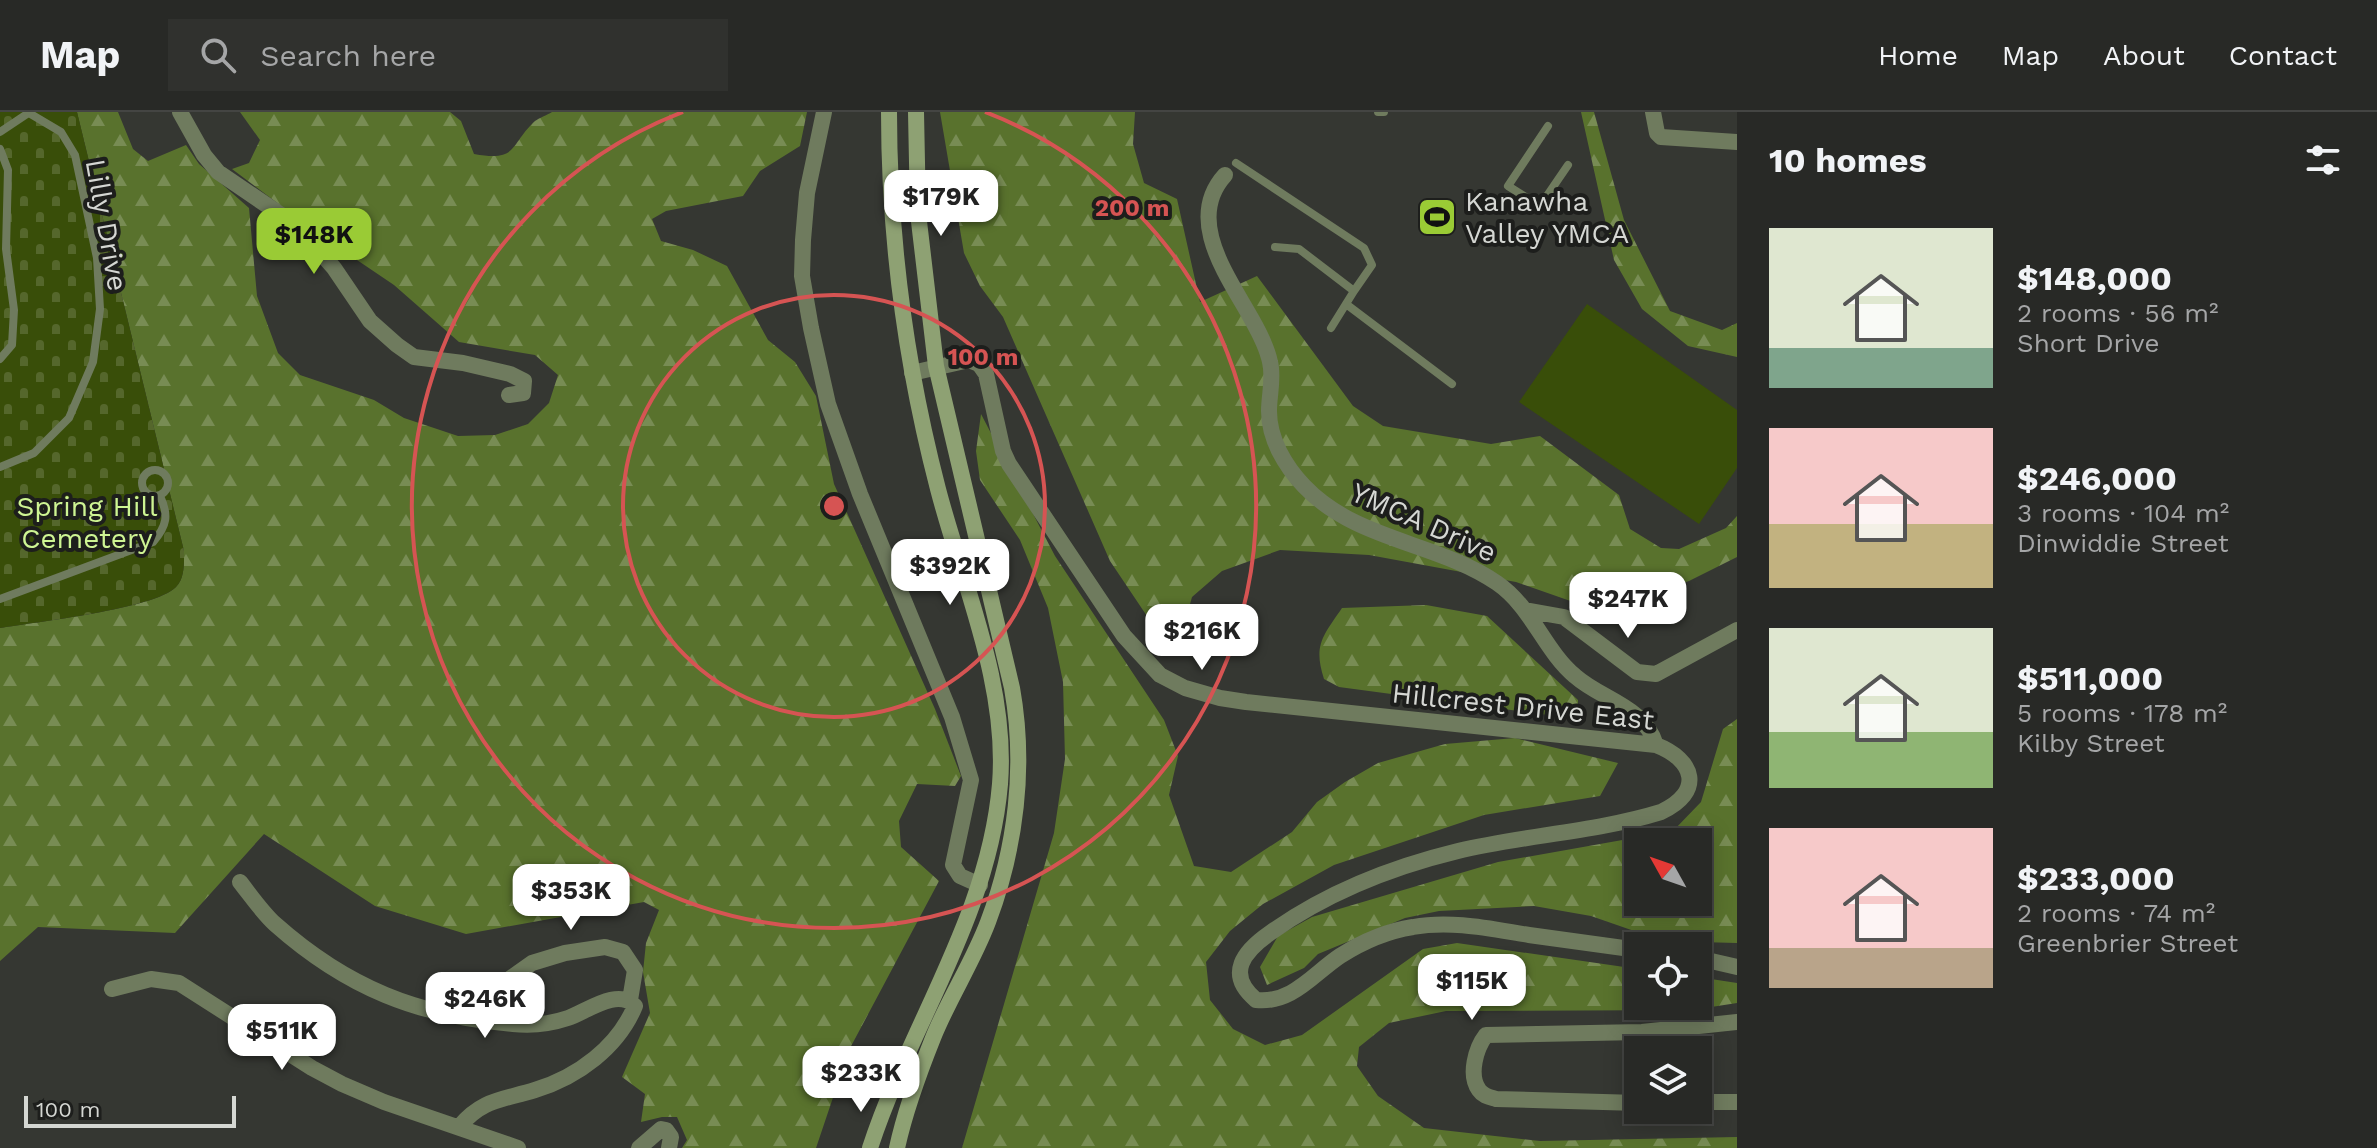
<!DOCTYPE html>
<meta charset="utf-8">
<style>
:root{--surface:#282926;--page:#30312e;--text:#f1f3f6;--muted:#a5a6a7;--line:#444543;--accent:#9acb35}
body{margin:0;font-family:"Work Sans",sans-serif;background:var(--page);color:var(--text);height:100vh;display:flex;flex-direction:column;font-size:30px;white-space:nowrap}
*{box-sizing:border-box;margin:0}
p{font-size:26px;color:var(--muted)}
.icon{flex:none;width:44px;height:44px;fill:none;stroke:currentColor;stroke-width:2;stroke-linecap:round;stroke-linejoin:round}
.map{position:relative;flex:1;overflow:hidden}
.details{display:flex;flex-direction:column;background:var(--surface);width:640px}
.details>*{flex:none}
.needle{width:52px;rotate:310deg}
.buttons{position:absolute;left:1624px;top:716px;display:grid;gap:16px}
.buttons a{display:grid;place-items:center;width:88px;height:88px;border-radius:0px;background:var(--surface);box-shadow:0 4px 20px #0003,0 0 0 2px var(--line);font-size:40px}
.scale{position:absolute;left:24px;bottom:20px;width:212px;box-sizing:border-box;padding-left:8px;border:4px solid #d5d7d3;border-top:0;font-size:22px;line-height:28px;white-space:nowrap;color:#d5d7d3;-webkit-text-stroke:6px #1d1e1c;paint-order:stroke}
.price{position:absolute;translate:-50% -68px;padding:0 18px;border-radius:16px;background:#fff;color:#222;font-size:26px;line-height:52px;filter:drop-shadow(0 2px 4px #0008)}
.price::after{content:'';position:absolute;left:50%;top:48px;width:24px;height:18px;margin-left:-12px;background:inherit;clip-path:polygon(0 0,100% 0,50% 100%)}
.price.current{background:var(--accent);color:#111}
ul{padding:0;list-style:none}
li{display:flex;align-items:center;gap:24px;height:200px;padding:0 32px}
li span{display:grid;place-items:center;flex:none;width:224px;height:160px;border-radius:0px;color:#555}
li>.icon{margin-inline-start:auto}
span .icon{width:96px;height:96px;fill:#fffc;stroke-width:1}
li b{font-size:34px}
h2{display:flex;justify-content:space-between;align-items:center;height:96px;padding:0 32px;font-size:34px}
header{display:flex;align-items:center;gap:48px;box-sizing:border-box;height:112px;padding:0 40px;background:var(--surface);border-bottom:2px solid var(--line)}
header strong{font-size:38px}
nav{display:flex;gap:44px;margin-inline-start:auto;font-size:28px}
.search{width:560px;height:72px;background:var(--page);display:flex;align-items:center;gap:20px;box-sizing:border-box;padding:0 28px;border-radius:0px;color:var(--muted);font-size:30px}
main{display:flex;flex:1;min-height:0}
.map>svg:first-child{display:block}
.forest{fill:url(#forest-firs);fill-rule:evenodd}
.cemetery{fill:url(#cemetery-stones)}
.park{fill:#394e09}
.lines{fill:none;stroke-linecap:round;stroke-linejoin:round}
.lane{stroke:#6f7b5e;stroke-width:8}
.street{stroke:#6f7b5e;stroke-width:16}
.secondary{stroke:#8ea173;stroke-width:16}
.ring{fill:none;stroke:#d65453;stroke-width:4}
.labels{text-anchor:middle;stroke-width:8;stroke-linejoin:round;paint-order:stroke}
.poi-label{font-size:28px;fill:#d5d7d3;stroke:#1d1e1c;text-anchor:start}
.street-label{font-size:28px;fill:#d5d7d3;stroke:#1d1e1c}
.park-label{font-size:28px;fill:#cef593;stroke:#1d1e1c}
.centre{fill:#d65453;stroke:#1d1e1c;stroke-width:4}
.ring-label{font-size:24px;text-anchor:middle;font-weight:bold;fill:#d65453;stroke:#1d1e1c;stroke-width:8;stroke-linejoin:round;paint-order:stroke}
</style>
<header>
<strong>Map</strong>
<div class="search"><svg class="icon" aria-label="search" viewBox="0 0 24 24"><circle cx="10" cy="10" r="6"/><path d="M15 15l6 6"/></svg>Search here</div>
<nav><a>Home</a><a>Map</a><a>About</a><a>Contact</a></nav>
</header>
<main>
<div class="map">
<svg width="1737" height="1036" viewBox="0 0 1737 1036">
<defs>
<pattern id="forest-firs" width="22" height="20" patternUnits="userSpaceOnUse" patternTransform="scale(2)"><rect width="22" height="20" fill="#59722d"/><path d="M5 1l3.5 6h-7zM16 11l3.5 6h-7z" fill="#788c54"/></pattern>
<pattern id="cemetery-stones" width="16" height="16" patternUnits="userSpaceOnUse" patternTransform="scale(2)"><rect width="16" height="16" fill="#394e09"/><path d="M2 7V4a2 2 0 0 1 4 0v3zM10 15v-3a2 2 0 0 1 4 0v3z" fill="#55672c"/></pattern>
</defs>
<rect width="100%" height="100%" fill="#353732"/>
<path class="forest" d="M77 0H118L133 37 148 49 186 33 199 52 249 96 257 184 278 241 300 263 374 288 404 306 458 324 495 323 528 312 549 291 558 263 535 243 459 230 394 173 320 123 232 57 249 51 260 28 240 0H450L461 9 474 42C519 50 509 33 535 9 539 6 547 3 552 0H807L800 34 760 59 743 84 666 99 652 107 661 129 693 138 727 154 768 228 795 250 816 284 834 372 935 597 961 664 955 674 917 672 899 709 901 735 939 769 849 938 816 1036H682L687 1028 677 1005H662L641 1010 645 982 622 965 650 901 643 860 646 831 659 798 644 790 466 822 375 794 264 722 175 821 38 815 0 849V516C35 510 155 497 176 475 185 466 184 450 184 439Z
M940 0H1135L1133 32 1144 71 1177 87 1200 190 1257 164 1353 294 1383 314 1491 332 1540 324 1619 383 1630 417 1661 436 1679 437 1726 416 1737 404V445L1689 469 1599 499 1516 470 1369 443 1280 438 1222 459 1192 485 1187 503 1199 539 1157 519 1110 449 1003 205 980 174 964 141Z
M1581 0H1594L1624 108 1670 199 1722 218 1737 211V245L1688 234 1642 197 1614 148Z
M981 302 1055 444 1164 608 1178 644 1169 683 1194 754 1231 760 1292 720 1317 690 1345 670 1378 651 1445 632 1515 626 1618 651 1600 684 1484 703 1334 753 1263 792 1230 819 1206 850 1210 888 1233 917 1265 933 1302 923 1423 837 1457 831 1638 857V894H1698V865L1737 871V891L1692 898 1446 899 1389 911 1359 935 1357 954 1378 984 1424 1016 1540 1029 1737 1025V1036H962L1054 721 1065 647 1063 570 1048 496 1020 428 980 368 976 339Z
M1426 493 1487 504 1578 588V607L1339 575 1324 567C1313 533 1323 524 1342 496Z
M1737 607V831L1663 829 1591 804 1534 794 1439 799 1405 806 1318 842 1304 856 1267 873 1260 855 1278 824 1312 805 1498 750 1673 719 1701 690 1723 617ZM1638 730H1698V790H1638Z"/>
<path class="cemetery" d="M0 0H77L184 439C184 450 185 466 176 475 154 497 35 510 0 516Z"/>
<path class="park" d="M1587 192 1737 298V356L1699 412 1519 290Z"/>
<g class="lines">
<path class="lane" d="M1378 0H1384
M1548 14 1508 74 1540 94 1568 53
M0 20 30 0
M0 37 8 58 6 137 14 198 12 233 0 247
M1236 51 1364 136 1372 153 1354 179
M1275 135 1299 137 1354 179 1331 216
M1346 192 1452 272
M0 355 34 341 69 306 93 250 100 197 97 146 75 43 61 20 29 1
M142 371a13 13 0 1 1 26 0a13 13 0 1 1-26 0Z
M0 487 153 430C167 414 169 403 160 384"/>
<path class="street" d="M180 0 204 43 218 60 296 113 334 156 370 209 397 233 414 245 463 251 510 262 524 269 523 281 509 283
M824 0 807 81 803 128 802 164 811 216 828 292 860 382 952 605 971 668 953 753 960 764 980 773
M1653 0 1657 21 1661 25 1737 30
M1225 63C1185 107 1227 163 1251 206 1259 220 1267 235 1270 250 1274 266 1269 283 1269 299 1269 327 1285 354 1304 374 1356 429 1437 430 1497 471 1532 495 1544 538 1575 564 1602 588 1644 594 1656 633
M912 261 969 248 979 252 986 262 1003 339 1009 352 1124 524 1160 563 1185 576 1220 586 1246 590 1656 633C1695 648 1704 680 1661 700 1596 720 1525 723 1458 739 1392 755 1326 781 1270 821 1244 839 1225 862 1256 888 1292 892 1313 862 1340 844 1362 830 1387 819 1413 815 1452 808 1491 817 1529 823 1565 828 1602 833 1638 838
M1525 498 1564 505 1637 560 1656 562 1737 518
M240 770C251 784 262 800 275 812 347 876 418 904 513 912 531 914 550 912 568 906 586 900 618 875 635 894 618 935 578 965 535 978 503 988 482 987 459 1015
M1698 846 1737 855
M112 877 151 867 179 871 312 956 342 972 384 990 518 1036
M472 906 501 873 532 851 565 841 605 835 623 840 635 858 630 888
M1698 990H1737
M1638 991 1496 987C1489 985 1483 984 1479 978 1468 963 1476 936 1486 923L1642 920 1737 910
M639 1036 661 1017 666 1018 671 1025 669 1036"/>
<path class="secondary" d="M870 1036C910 913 989 804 1000 672 1008 572 963 473 938 377 906 254 889 128 889 0
M897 1036C905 999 919 961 933 926 949 886 973 850 988 810 1016 736 1026 654 1012 576L936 254 918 101 916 0"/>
</g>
<g class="ring">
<circle cx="834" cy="394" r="211"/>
<path d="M985 0A422 422 0 1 1 683 0"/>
</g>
<defs>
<symbol id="stadium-square" viewBox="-11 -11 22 22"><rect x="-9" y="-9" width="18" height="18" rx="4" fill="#9acb35" stroke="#1d1e1c"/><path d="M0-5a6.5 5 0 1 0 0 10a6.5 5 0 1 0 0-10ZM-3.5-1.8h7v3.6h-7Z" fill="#111"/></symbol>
</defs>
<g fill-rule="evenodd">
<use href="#stadium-square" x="1415" y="83" width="44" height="44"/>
</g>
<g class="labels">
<g class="poi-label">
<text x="1465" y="99">Kanawha<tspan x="1465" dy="32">Valley YMCA</tspan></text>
</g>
<g class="street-label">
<text transform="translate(107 113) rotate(80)" y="10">Lilly Drive</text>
<text transform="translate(1424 410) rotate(24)" y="10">YMCA Drive</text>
<text transform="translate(1523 594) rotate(6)" y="10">Hillcrest Drive East</text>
</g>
<g class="park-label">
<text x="87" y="404">Spring Hill<tspan x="87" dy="32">Cemetery</tspan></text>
</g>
</g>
<circle cx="834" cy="394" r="12" class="centre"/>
<g class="ring-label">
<text x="1132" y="104">200 m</text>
<text x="983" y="253">100 m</text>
</g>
</svg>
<div class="buttons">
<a><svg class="needle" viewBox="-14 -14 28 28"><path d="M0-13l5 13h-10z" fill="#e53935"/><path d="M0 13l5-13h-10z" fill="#a5a6a7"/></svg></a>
<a><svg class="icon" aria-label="locate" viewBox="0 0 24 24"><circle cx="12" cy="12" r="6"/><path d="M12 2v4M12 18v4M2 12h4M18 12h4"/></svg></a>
<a><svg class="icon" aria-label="layers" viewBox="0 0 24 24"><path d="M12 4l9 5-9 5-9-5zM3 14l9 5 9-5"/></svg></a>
</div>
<div class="scale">100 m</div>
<b class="price" style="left:941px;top:126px">$179K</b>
<b class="price current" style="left:314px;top:164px">$148K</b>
<b class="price" style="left:950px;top:495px">$392K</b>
<b class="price" style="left:1628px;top:528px">$247K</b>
<b class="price" style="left:1202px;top:560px">$216K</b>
<b class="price" style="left:571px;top:820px">$353K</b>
<b class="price" style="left:1472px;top:910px">$115K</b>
<b class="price" style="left:485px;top:928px">$246K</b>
<b class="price" style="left:282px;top:960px">$511K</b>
<b class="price" style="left:861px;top:1002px">$233K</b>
</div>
<section class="details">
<h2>10 homes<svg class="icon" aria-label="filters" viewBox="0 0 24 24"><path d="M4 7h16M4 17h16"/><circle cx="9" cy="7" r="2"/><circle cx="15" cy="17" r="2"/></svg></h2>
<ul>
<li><span style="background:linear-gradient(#dfe7d0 75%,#7fa58c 0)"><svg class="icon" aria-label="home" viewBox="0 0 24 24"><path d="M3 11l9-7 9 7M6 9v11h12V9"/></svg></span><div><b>$148,000</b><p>2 rooms · 56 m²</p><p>Short Drive</p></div></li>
<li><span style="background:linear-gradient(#f6c9c9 60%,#c2b280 0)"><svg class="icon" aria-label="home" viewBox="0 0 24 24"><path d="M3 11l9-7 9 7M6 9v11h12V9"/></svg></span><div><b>$246,000</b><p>3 rooms · 104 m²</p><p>Dinwiddie Street</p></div></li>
<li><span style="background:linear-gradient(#dfe7d0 65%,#8fb573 0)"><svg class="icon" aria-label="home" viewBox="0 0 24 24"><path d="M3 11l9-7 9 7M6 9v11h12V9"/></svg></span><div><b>$511,000</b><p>5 rooms · 178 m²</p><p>Kilby Street</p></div></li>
<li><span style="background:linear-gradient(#f6c9c9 75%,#b9a48a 0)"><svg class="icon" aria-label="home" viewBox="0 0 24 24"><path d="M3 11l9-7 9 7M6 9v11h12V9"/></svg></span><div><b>$233,000</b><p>2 rooms · 74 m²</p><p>Greenbrier Street</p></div></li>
</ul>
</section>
</main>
